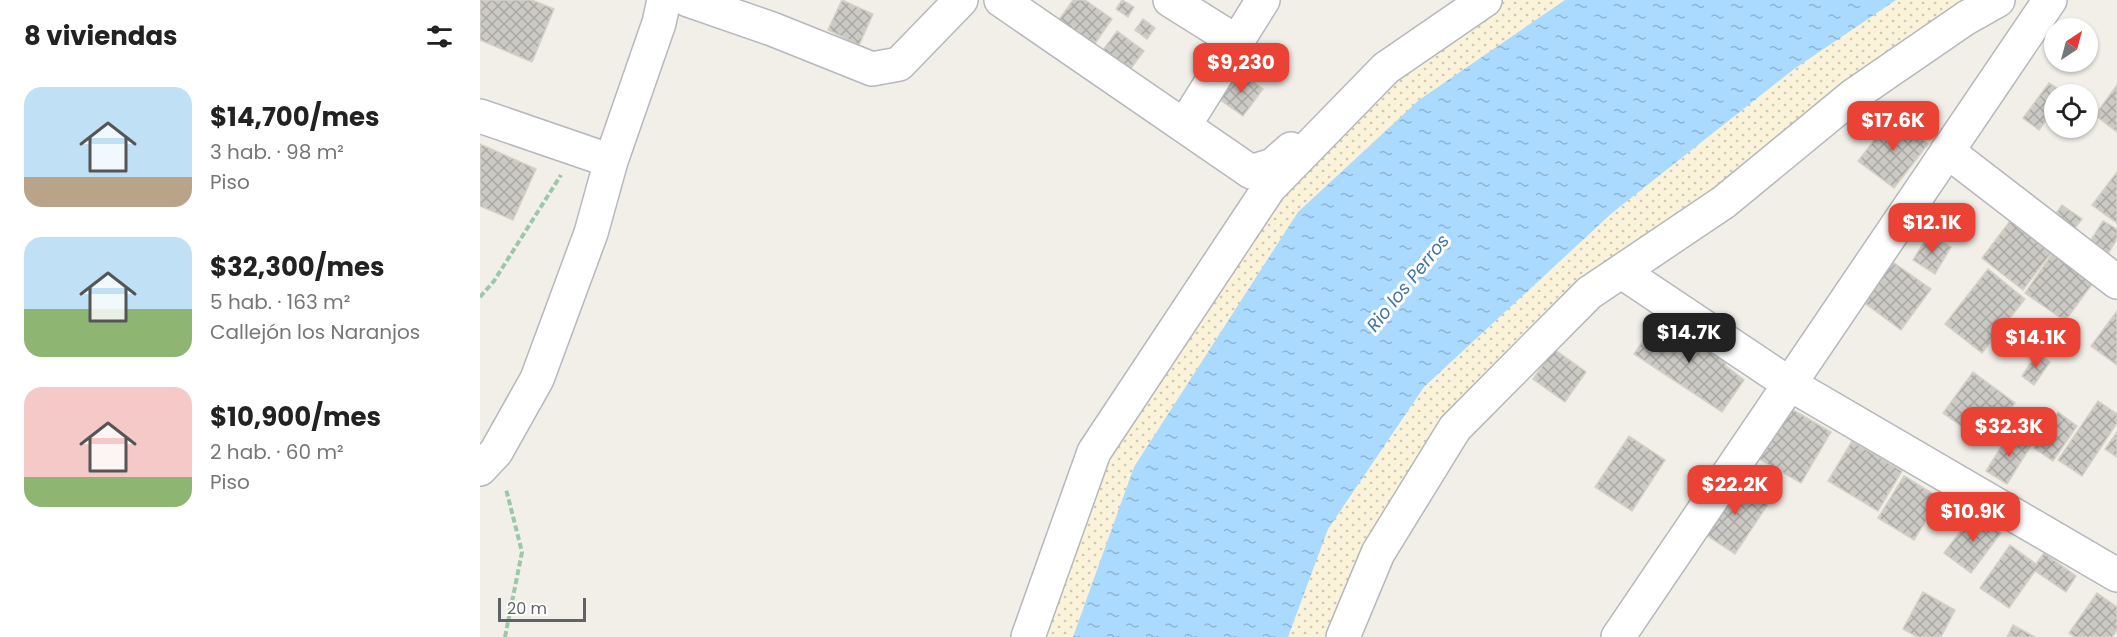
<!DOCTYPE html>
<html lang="es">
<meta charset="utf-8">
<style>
:root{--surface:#fff;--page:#f2f2f2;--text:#222;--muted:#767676;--accent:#ea4335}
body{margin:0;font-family:Poppins,sans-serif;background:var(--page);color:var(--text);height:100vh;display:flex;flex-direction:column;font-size:22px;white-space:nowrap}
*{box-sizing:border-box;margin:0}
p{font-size:20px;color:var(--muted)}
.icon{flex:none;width:33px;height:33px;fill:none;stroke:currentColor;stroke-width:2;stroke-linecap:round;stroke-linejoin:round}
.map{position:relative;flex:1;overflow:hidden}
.panel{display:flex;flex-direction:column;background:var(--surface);width:480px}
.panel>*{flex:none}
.needle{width:39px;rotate:36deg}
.controls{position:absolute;left:1564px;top:18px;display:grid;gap:12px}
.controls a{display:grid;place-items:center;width:54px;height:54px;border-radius:50%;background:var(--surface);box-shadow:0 2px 4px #0004;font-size:30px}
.scale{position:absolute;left:18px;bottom:15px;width:88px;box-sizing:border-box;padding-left:6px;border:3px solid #5f6368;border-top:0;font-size:16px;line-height:21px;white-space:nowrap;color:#5f6368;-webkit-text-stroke:4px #fff;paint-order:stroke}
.price{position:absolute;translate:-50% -51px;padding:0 14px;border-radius:12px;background:var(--accent);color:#fff;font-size:20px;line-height:39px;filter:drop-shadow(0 2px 3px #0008)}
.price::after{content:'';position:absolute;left:50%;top:36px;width:18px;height:14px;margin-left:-9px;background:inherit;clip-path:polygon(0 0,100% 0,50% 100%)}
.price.on{background:#222;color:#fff}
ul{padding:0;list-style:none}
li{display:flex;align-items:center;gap:18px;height:150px;padding:0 24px}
li span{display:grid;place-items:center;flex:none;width:168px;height:120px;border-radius:18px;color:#555}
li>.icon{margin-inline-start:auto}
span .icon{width:72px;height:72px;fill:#fffc;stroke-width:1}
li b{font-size:26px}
h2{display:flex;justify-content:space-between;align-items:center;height:72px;padding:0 24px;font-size:26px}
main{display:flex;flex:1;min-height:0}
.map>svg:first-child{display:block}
.sand{fill:url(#sand-dots)}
.water{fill:url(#water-ripples)}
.building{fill:url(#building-cross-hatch);stroke:#d6d1c6;stroke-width:1.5}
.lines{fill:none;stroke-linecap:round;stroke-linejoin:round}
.street-casing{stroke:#b5b8bc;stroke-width:36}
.path{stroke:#9cc7a9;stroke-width:4;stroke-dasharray:6 3;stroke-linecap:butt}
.street{stroke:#fff;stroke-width:33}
.labels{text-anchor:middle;stroke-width:6;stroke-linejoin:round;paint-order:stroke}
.water-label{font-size:18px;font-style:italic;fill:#4174aa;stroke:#fff}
</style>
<main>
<section class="panel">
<h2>8 viviendas<svg class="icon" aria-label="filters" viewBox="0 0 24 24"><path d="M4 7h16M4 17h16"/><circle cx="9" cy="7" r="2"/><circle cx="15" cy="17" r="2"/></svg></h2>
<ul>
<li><span style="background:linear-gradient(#bfe0f5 75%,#b9a48a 0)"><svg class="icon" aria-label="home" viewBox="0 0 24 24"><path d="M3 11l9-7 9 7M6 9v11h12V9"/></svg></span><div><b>$14,700/mes</b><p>3 hab. · 98 m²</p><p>Piso</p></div></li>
<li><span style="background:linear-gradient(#bfe0f5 60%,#8fb573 0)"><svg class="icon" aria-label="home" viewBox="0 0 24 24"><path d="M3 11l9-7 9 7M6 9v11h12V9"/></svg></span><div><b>$32,300/mes</b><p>5 hab. · 163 m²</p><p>Callejón los Naranjos</p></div></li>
<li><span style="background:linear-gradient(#f6c9c9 75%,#8fb573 0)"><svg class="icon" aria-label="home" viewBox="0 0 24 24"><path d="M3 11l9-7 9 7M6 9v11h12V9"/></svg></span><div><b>$10,900/mes</b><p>2 hab. · 60 m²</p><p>Piso</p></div></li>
</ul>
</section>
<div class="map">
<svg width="1637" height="637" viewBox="0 0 1637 637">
<defs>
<pattern id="sand-dots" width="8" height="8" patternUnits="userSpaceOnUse" patternTransform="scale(1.5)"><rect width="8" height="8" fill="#fbf3d9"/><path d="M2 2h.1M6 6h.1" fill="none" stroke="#cec8b4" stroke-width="1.8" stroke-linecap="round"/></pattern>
<pattern id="water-ripples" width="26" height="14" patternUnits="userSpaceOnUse" patternTransform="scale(1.5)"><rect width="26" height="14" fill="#aadaff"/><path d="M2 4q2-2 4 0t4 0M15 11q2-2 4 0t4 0" fill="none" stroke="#8eb4d2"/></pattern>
<pattern id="building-cross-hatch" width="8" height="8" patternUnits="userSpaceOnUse" patternTransform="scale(1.5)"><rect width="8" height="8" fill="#cccac5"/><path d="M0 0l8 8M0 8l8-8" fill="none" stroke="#a9a8a4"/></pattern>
</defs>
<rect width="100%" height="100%" fill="#f1efe8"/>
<path class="sand" d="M1005 0H1518L1142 272 975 428 863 637H548L614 452 789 188Z"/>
<path class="water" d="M1085 0H1416L1314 69 1132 213 944 387 848 529 808 637H593L654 467 818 212 939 100Z"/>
<path class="building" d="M0 0H52L74 9 52 62 0 40Z
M362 0 393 14 379 45 348 30Z
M593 0H605L632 19 607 55 571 31Z
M642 0 654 7 648 17 636 9Z
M663 19 675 28 667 39 655 30Z
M637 31 664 51 642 80 615 61Z
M759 72 783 89 763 116 739 99Z
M1569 83 1586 94H1575V108L1559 130 1543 118Z
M1637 85V132L1615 115Z
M1413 116 1448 144 1414 188 1378 161Z
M0 144 56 169 33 220 0 206Z
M1637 172V223L1612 205Z
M1582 205 1602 219 1587 239 1568 225Z
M1530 221 1571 253 1543 290 1502 258Z
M1623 221 1637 229V239L1623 262 1604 251Z
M1449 234 1471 247 1455 274 1433 260Z
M1572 254 1613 283 1585 321 1545 293Z
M1407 258 1451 289 1421 330 1378 298Z
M1508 269 1545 299 1502 353 1465 324Z
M1637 311V365L1611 346Z
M1179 317 1244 360 1246 366 1264 380 1242 412 1154 354Z
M1074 349 1106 372 1085 402 1053 379Z
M1557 353 1570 362 1554 385 1542 376Z
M1493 372 1535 403 1519 425 1497 409 1484 428 1463 413Z
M1618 401 1637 414V423L1602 476 1578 460Z
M1303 404 1351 432 1321 483 1272 455Z
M1578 412 1597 426 1573 461 1554 448Z
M1531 431 1552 444 1527 484 1506 471Z
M1637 432V457L1625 449Z
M1149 436 1185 460 1152 511 1115 487Z
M1372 441 1422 471 1398 511 1348 481Z
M1424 476 1460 498 1434 540 1398 518Z
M1254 477 1290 501 1255 554 1220 531Z
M1494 513 1521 533 1491 573 1464 553Z
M1530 545 1556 564 1564 553 1596 576 1586 592 1555 571 1529 608 1500 588Z
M1443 592 1475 610 1461 637H1437L1423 629Z
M1617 593 1637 607V630L1632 637H1595L1589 633Z
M1533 625 1555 637H1527Z"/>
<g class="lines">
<defs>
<path id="street" d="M208 0 292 29 392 69 419 64 481 0
M521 0 771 172 793 165 811 149
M690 0 757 42
M0 116 131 161
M704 126 783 0
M1467 151 1637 282
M1142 272 1308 383 1637 575
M0 469 16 452 57 379 111 233 131 161 179 23 184 0
M548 637 614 452 789 188 906 68 1005 0
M863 637 898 553 975 428 1109 293 1244 202 1374 95 1486 18 1518 0
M1138 637 1570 0"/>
</defs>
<use href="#street" class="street-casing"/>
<path class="path" d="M0 297 14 281 81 175
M25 637 42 552 26 489"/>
<use href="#street" class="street"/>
</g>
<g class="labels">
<g class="water-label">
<text transform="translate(928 283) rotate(-51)" y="6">Rio los Perros</text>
</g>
</g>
</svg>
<div class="controls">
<a><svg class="needle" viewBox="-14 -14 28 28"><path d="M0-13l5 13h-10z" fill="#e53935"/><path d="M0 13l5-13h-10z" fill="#767676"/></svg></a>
<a><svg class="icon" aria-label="locate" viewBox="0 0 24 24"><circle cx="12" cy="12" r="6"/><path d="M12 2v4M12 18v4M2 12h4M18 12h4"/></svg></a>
</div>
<div class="scale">20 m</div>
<b class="price" style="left:761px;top:94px">$9,230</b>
<b class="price" style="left:1413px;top:152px">$17.6K</b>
<b class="price" style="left:1452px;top:254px">$12.1K</b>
<b class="price on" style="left:1209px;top:364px">$14.7K</b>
<b class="price" style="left:1556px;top:369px">$14.1K</b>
<b class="price" style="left:1529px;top:458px">$32.3K</b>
<b class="price" style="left:1255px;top:516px">$22.2K</b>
<b class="price" style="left:1493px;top:543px">$10.9K</b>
</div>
</main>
